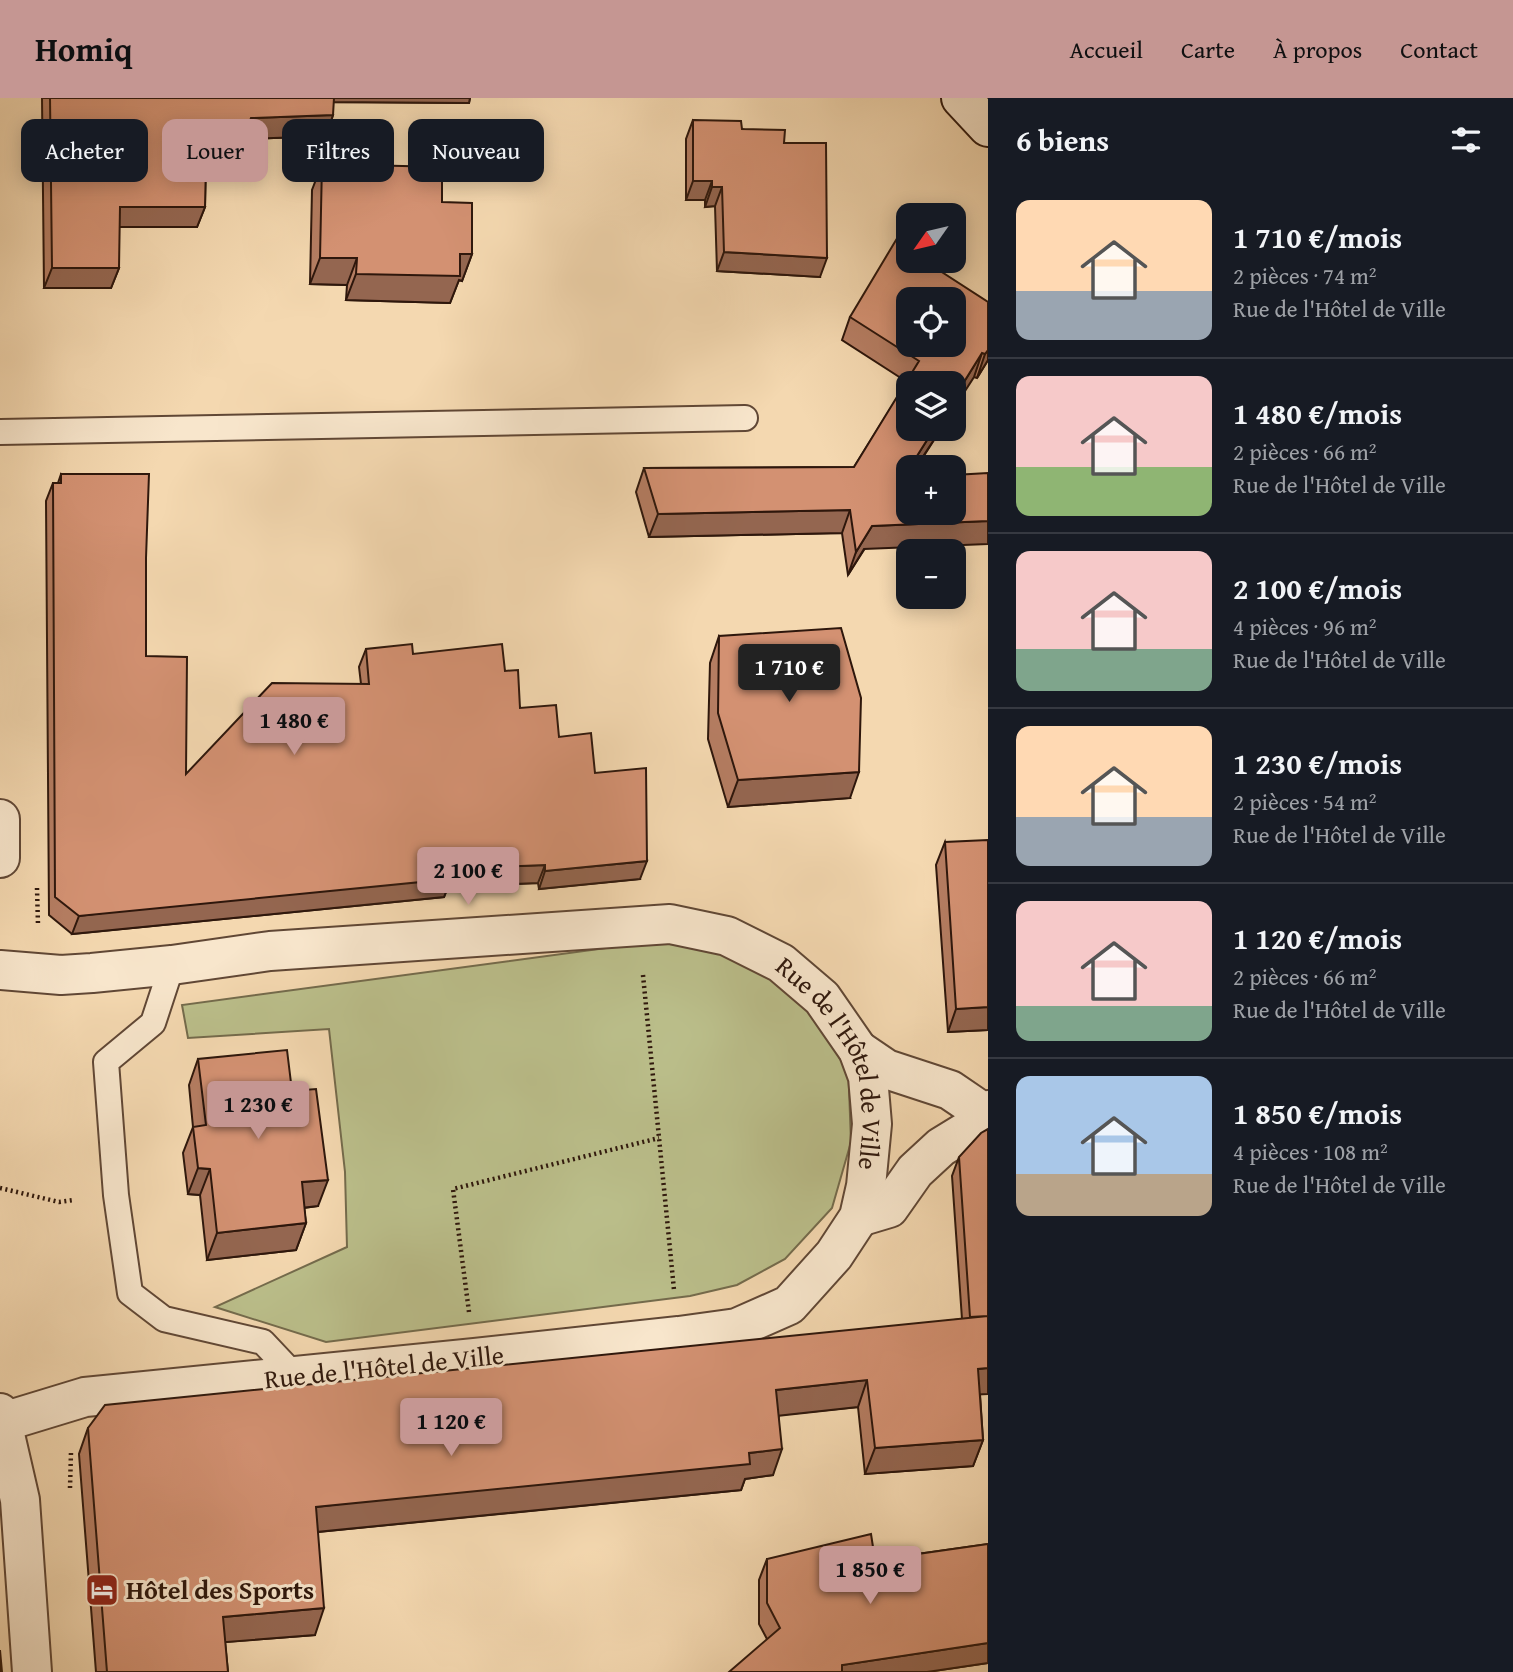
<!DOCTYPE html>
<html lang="fr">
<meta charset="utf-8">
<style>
:root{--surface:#171b24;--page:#242831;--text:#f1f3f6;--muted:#9ea1a6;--line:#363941;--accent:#c59692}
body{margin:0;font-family:"Gentium Book Plus",serif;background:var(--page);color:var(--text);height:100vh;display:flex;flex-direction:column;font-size:26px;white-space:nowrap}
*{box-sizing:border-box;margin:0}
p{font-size:23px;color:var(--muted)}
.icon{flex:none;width:38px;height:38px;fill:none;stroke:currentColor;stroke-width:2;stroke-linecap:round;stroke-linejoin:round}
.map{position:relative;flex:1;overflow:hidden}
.side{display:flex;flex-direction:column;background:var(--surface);width:525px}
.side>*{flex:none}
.guide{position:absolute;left:21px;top:21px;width:665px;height:63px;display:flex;gap:14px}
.needle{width:46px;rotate:236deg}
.buttons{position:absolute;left:896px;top:105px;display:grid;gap:14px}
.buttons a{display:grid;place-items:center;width:70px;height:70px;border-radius:14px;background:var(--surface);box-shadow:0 4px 18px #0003;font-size:35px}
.price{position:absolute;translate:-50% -60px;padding:0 16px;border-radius:7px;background:var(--accent);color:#111;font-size:23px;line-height:46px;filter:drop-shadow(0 2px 4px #0008)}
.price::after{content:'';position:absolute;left:50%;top:42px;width:21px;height:16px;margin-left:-10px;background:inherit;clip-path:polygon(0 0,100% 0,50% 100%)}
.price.current{background:#222;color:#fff}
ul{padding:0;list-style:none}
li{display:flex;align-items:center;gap:21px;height:175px;padding:0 28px}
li+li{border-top:2px solid var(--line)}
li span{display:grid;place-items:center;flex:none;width:196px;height:140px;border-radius:14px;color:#555}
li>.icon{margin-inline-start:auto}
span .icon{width:84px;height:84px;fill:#fffc;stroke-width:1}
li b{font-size:30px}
h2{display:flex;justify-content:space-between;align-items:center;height:84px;padding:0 28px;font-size:30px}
.tag{padding:0 24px;border-radius:14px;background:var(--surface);box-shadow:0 4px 18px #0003;font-size:24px;line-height:63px}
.tag.current{background:var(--accent);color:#111}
header{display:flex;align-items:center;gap:42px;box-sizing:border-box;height:98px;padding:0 35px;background:var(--accent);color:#111}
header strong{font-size:33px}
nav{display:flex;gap:38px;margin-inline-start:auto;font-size:24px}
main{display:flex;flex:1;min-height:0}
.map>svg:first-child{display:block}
.green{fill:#bbbf8b;stroke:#746b4c;stroke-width:2}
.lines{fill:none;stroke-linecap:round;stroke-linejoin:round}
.service-casing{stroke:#604735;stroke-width:28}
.minor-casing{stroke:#604735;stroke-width:42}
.tertiary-casing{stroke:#604735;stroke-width:42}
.secondary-casing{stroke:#2e170c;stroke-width:42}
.path{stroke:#2e170c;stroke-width:4.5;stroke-dasharray:2 3.5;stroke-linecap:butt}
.service{stroke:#f8e6cc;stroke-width:24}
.minor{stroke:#f8e6cc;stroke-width:38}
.tertiary{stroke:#f8e6cc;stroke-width:38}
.secondary{stroke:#f8e6cc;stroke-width:38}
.wall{fill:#b57d62;stroke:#2e170c;stroke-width:2}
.shaded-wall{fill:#946650;stroke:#2e170c;stroke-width:2}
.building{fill:#d39172;stroke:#2e170c;stroke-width:2;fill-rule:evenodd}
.labels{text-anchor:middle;stroke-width:6;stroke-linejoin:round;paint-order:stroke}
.street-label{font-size:26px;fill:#2e170c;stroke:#f8e6cc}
.poi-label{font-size:26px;font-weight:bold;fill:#2e170c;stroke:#f8e6cc;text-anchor:start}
</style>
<header>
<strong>Homiq</strong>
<nav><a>Accueil</a><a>Carte</a><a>À propos</a><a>Contact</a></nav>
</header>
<main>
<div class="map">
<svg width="988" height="1574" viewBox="0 0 988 1574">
<rect width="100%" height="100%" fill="#f4d8b0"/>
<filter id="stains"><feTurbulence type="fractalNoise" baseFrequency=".00286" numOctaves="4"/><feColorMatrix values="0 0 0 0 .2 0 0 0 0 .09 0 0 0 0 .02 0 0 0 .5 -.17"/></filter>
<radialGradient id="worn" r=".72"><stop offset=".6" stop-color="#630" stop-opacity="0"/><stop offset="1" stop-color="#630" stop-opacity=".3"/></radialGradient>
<path class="green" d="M658 843 712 850 765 873 810 909 848 964 851 1044 832 1110 785 1161 737 1187 690 1198 326 1244 215 1209 347 1149 345 1074 329 931 188 940 182 907Z"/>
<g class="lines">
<defs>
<path id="service" d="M0 334 745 320
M172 867 153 925 106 964 116 1097 130 1195 164 1221 263 1244 296 1279"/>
<g id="minor">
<path id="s1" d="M0 872 61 877 92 875 172 867 270 853 670 826 727 838 781 865 822 900 858 952 868 979 872 1026 866 1088 859 1119 834 1157 789 1207 737 1230 679 1238 475 1260 85 1299 3 1324"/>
<path d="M858 952 886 971 950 992 981 1013 988 1012"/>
<path d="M859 1119 889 1110 915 1073 941 1049 972 1030 981 1013"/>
</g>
<path id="tertiary" d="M0 721V760
M0 1315 20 1402 32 1574"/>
<path id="secondary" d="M961 0 988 29"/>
</defs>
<use href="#service" class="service-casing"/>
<use href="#minor" class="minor-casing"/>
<use href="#tertiary" class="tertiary-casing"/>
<use href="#secondary" class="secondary-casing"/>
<path class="path" d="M37 790 38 827
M643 877 674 1192
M0 1090 59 1104 74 1102
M469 1214 453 1091 659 1040
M70 1390 71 1354"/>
<use href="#service" class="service"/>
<use href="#minor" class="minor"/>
<use href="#tertiary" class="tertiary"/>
<use href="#secondary" class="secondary"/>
</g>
<path class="wall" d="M42 0H470L469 5 333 4V17L326 38 244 41 242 45 206 46 205 109 197 129H119V170L111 190H44Z
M693 22 742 31 784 45 820 179 717 173 715 108 705 109V102H686V41Z
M322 66 442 104 472 156 462 183 459 182 450 205 346 202 347 187 310 186 312 92Z
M939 165 936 170 988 262 977 280 974 279 908 331H941L848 477 842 435 649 439 636 394 644 370 854 369 907 284 842 242 850 219Z
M61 376 146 460V558L186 676 361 586 359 569 366 551 413 556 505 573 520 610 559 639 595 675 640 781 539 791 538 785 448 789 444 799 72 836 49 817 46 403 53 385H58Z
M719 538 850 700 728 709 708 641 710 565Z
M945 744 988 932 948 934 936 767Z
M198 961 292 993 318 1108 304 1110 306 1125 296 1152 207 1162 200 1097 188 1096 183 1055 193 1029 189 987Z
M959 1059 988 1296H980L983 1342 973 1368 865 1376 858 1309 779 1317 773 1377 745 1381 741 1392 318 1434 315 1537 225 1544 228 1574H96L79 1356 88 1330 962 1221 952 1078Z
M988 1446V1565L927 1574 767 1541 759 1526V1482L767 1461 875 1462Z"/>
<path class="shaded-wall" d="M328 0H470L469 5 326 4Z
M333 17 326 38 244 41 242 45 199 46 207 25 251 20Z
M693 83H712L705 102H686Z
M712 89H722L715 108 705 109Z
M120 109H205L197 129H112Z
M724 154 827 160 820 179 717 173Z
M460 156H472L462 183 459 182 450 205 346 202 356 176Z
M320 160H357L347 187 310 186Z
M934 163H940L923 190 931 167Z
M52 170H119L111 190H44Z
M988 252V262L977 280 985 256Z
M982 255 974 279 954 310V300Z
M934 331H941L916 369H910Z
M850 412 842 435 649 439 658 416Z
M988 423V446L864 451 848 477 856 454 872 428Z
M859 674 850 700 728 709 738 682Z
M647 763 640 781 539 791 545 773Z
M545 767 538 785 448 789 444 799 72 836 79 818 450 771Z
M988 909V932L948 934 956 911Z
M198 1070 210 1071 200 1097 188 1096Z
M328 1082 318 1108 292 1111 302 1084Z
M306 1125 296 1152 207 1162 217 1135Z
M988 1270V1296L968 1297 978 1271Z
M867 1282 858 1309 767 1319 776 1292Z
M983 1342 973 1368 865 1376 875 1350Z
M782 1351 773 1377 745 1381 741 1392 306 1435 316 1409Z
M324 1510 315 1537 214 1545 223 1519Z
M988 1545V1565L927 1574H840L842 1567Z"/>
<path class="building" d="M50 0H334L333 17 251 20 249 25H207L205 109H120L119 170H52Z
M693 22 741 23 742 31 785 32 784 45H826L827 160 724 154 722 89H712V83H693Z
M322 66 442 69V104L472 105V156H460V178L356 176 357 160H320Z
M908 122V163H934L931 167 988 204V252L985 256 982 255 954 300V285H908V331H934L910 369H908V372L904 379H908V415H954V377L988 375V423L872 428 856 454 850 412 658 416 644 370 854 369 919 263 850 219ZM908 201H954V247H908Z
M61 376H149L146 460V558L187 559 186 676 272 585 369 586 366 551 412 546 413 556 502 546 505 573 518 572 520 610 556 607 559 639 591 635 595 675 646 670 647 763 545 773V767L450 771 451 781 79 818 55 799 53 385H61Z
M841 530 861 600 859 674 738 682 718 615 719 538Z
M988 742V909L956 911 945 744Z
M287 952 292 993 316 991 328 1082 302 1084 306 1125 217 1135 210 1071 198 1070 193 1029 206 1027 198 961Z
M988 1031V1218L970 1219 959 1059 981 1035Z
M988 1218V1270L978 1271 983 1342 875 1350 867 1282 776 1292 782 1351 749 1355 750 1366 316 1409 324 1510 223 1519 228 1574H107L88 1330 105 1307Z
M871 1436 875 1462 988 1446V1545L842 1567V1574H729L780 1530 767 1505V1461Z
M0 1552 2 1574H0Z"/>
<defs>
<symbol id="hotel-square" viewBox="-11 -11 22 22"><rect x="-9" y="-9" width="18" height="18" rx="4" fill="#8f2418" stroke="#f8e6cc"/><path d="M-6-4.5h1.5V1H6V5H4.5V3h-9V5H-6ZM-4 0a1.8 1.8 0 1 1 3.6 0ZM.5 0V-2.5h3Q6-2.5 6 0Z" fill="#fff"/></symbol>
</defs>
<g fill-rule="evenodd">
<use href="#hotel-square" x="83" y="1473" width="38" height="38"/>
</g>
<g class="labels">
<g class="street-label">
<text dy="9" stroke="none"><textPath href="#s1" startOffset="910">Rue de l'Hôtel de Ville</textPath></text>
<text transform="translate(384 1269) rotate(-6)" y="9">Rue de l'Hôtel de Ville</text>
</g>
<g class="poi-label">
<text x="126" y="1501">Hôtel des Sports</text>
</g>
</g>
<rect width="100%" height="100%" filter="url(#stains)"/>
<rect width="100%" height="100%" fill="url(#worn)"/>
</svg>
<div class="buttons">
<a><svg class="needle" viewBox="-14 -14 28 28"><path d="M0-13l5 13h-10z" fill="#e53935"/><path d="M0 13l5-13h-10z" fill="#9ea1a6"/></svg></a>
<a><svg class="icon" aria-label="locate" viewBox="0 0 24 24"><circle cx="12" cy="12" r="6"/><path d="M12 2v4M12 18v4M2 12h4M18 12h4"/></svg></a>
<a><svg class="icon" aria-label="layers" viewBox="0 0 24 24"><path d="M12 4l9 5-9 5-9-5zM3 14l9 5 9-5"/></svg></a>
<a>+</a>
<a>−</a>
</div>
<b class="price current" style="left:789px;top:606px">1 710 €</b>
<b class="price" style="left:294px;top:659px">1 480 €</b>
<b class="price" style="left:468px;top:809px">2 100 €</b>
<b class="price" style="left:258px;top:1043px">1 230 €</b>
<b class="price" style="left:451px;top:1360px">1 120 €</b>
<b class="price" style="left:870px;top:1508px">1 850 €</b>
<div class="guide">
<a class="tag">Acheter</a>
<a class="tag current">Louer</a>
<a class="tag">Filtres</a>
<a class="tag">Nouveau</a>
</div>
</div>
<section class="side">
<h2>6 biens<svg class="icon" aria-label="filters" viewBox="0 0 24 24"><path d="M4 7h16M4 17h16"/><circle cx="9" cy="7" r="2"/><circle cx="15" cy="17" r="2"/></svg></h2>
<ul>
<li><span style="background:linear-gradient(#ffd9b3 65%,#9aa5b1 0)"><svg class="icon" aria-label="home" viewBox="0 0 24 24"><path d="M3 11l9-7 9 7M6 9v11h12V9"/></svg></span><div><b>1 710 €/mois</b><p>2 pièces · 74 m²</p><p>Rue de l'Hôtel de Ville</p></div></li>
<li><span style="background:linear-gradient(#f6c9c9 65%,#8fb573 0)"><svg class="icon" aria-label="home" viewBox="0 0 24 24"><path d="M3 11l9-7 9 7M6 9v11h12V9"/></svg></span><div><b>1 480 €/mois</b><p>2 pièces · 66 m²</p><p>Rue de l'Hôtel de Ville</p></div></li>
<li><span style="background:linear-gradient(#f6c9c9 70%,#7fa58c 0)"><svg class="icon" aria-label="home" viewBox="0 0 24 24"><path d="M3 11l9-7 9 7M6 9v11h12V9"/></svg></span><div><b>2 100 €/mois</b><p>4 pièces · 96 m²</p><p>Rue de l'Hôtel de Ville</p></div></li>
<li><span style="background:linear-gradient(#ffd9b3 65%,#9aa5b1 0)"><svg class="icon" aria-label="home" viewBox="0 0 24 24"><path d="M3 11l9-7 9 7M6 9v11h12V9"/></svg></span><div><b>1 230 €/mois</b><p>2 pièces · 54 m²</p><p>Rue de l'Hôtel de Ville</p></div></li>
<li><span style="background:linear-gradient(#f6c9c9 75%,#7fa58c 0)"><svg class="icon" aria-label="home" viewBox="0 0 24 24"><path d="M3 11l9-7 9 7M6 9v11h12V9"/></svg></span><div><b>1 120 €/mois</b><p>2 pièces · 66 m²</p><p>Rue de l'Hôtel de Ville</p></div></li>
<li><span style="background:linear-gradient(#a9c7e8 70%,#b9a48a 0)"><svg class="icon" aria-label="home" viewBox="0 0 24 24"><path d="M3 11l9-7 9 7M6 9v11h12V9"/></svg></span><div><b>1 850 €/mois</b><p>4 pièces · 108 m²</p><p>Rue de l'Hôtel de Ville</p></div></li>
</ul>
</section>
</main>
